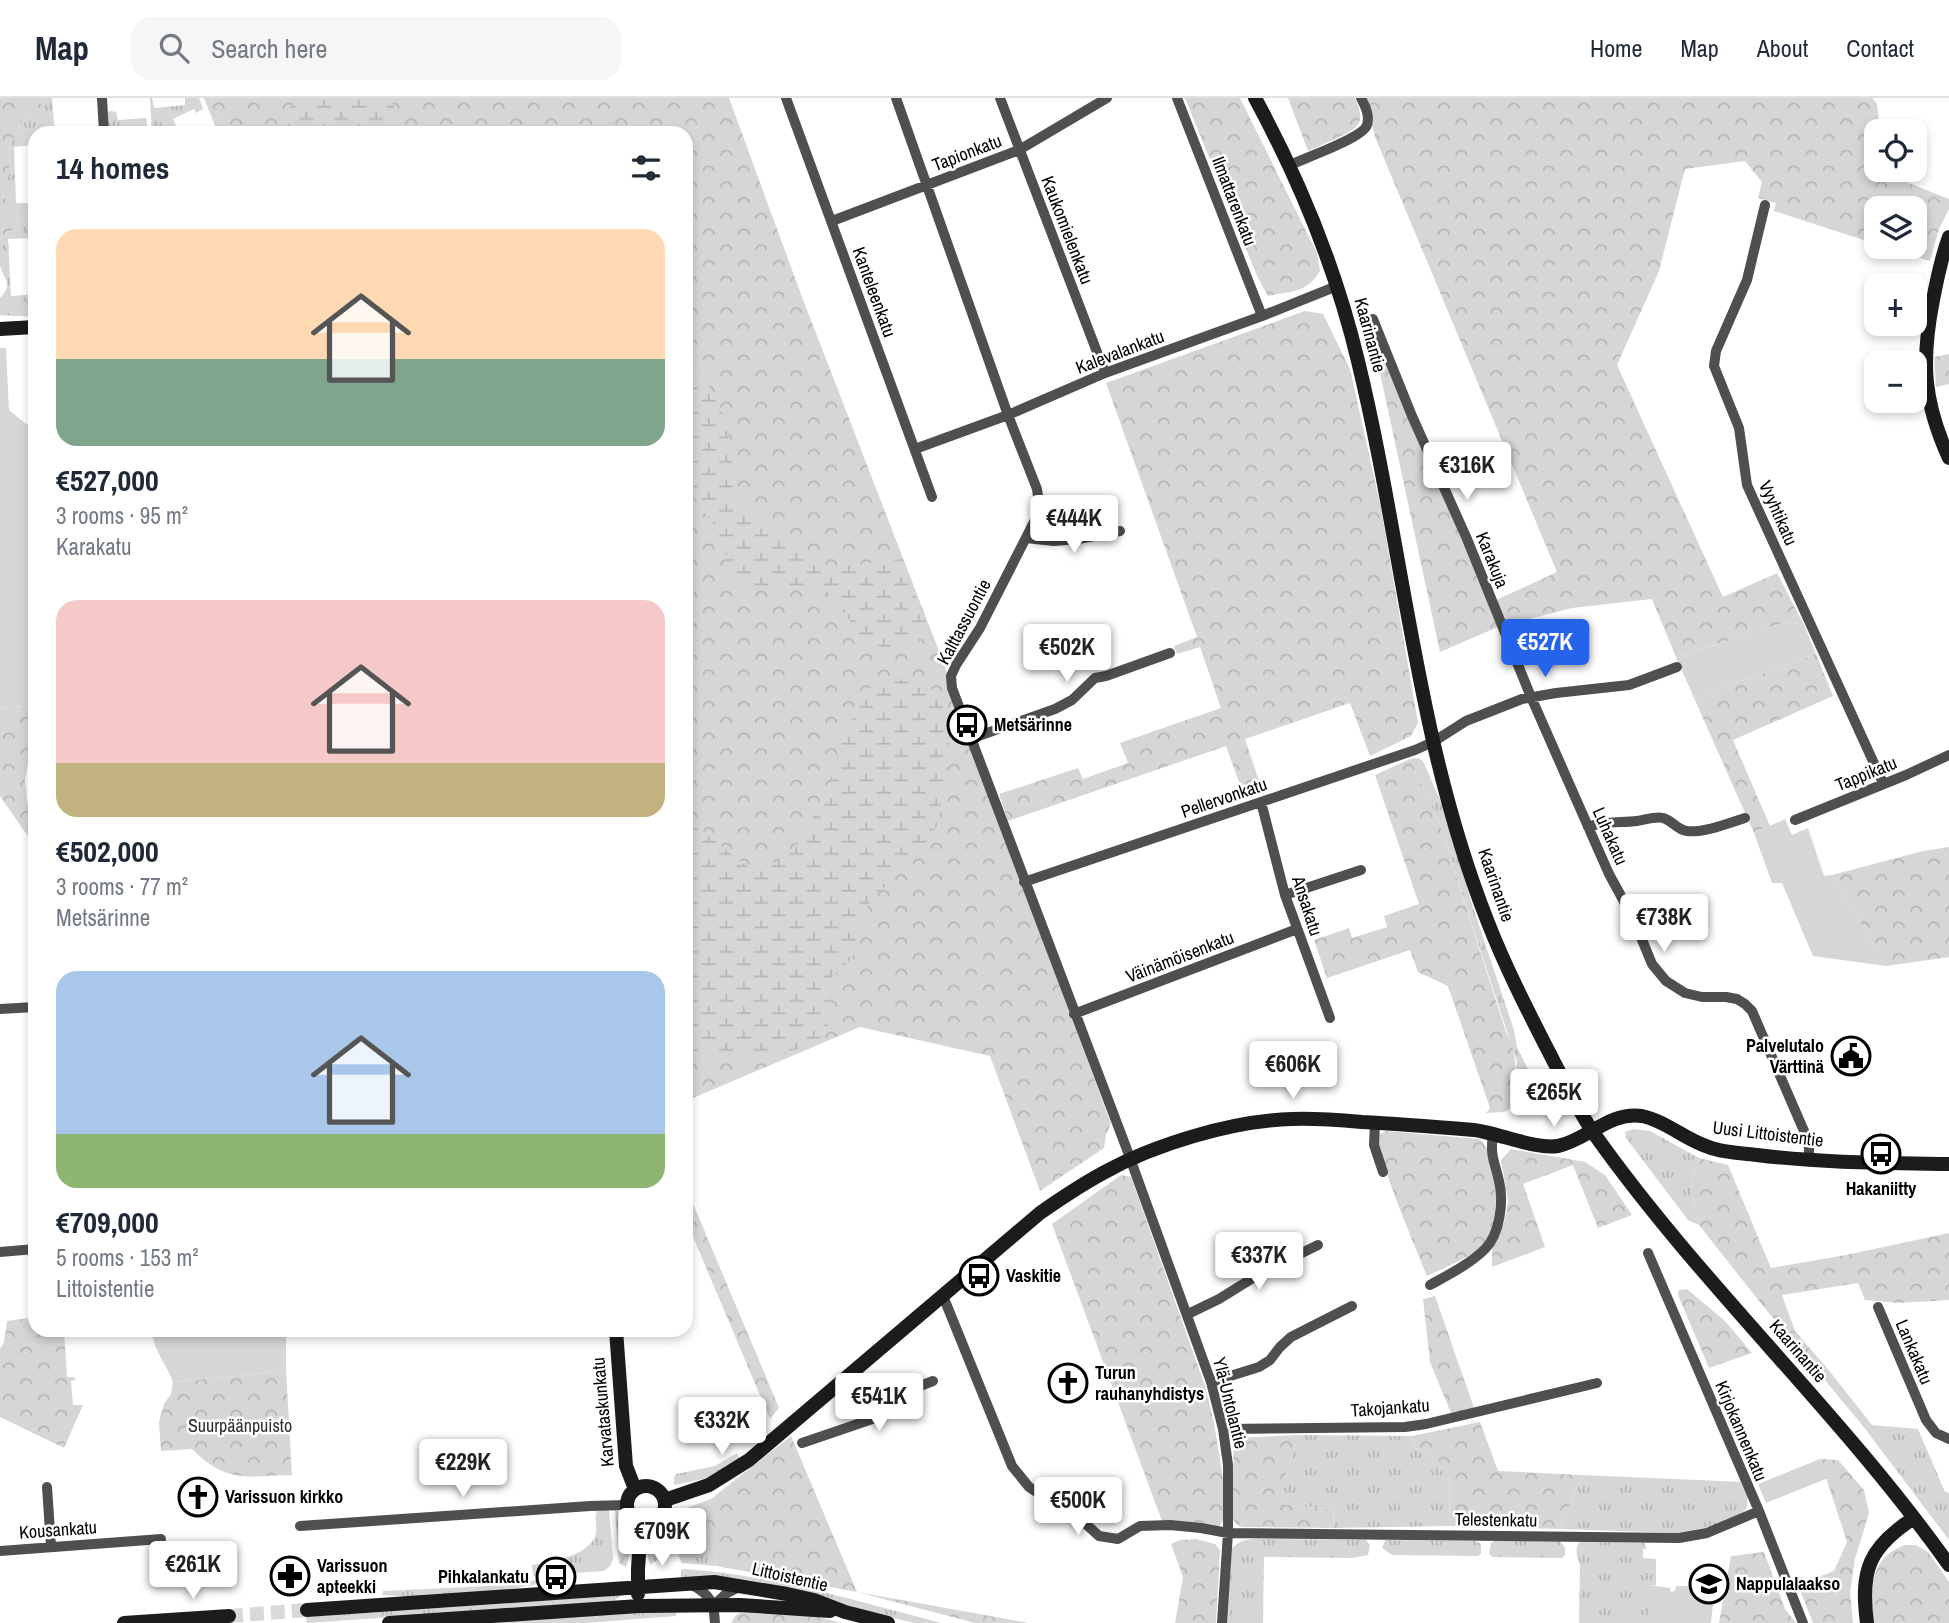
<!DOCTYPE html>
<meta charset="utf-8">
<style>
:root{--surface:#fff;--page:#f6f6f7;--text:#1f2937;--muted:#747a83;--line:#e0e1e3;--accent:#2563eb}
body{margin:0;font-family:"Archivo Narrow",sans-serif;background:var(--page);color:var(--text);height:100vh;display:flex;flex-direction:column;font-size:26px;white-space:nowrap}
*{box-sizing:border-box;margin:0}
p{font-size:23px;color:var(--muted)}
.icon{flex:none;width:38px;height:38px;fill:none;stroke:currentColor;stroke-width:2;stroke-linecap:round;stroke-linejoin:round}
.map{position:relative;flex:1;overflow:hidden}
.panel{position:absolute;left:28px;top:28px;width:665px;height:1211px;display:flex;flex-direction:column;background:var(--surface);border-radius:21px;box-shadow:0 4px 10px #0003}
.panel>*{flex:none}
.tools{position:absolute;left:1864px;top:21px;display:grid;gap:14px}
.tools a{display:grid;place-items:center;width:63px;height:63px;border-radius:14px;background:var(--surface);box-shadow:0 4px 10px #0003;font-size:35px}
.price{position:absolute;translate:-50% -60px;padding:0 16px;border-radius:7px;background:#fff;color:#222;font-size:23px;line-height:46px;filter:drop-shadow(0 2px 4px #0008)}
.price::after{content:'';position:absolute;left:50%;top:42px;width:21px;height:16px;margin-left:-10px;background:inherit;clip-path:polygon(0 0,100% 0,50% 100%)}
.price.selected{background:var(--accent);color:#fff}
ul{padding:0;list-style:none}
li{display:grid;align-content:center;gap:14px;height:371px;padding:0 28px}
li span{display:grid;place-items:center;height:217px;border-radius:21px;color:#555}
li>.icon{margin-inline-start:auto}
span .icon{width:126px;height:126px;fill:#fffc;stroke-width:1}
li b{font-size:30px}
h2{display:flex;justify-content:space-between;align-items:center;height:84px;padding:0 28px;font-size:30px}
header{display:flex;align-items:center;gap:42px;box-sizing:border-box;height:98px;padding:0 35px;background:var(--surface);border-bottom:2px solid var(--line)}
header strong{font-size:33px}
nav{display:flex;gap:38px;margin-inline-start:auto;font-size:24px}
.search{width:490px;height:63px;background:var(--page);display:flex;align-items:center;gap:18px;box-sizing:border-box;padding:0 24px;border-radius:21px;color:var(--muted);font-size:26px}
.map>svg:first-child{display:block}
.grass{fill:url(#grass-tufts)}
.forest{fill:url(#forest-crowns)}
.wetland{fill:url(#wetland-marsh)}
.green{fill:#d6d6d6}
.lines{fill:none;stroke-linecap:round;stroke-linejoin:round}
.secondary-tunnel{stroke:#d9d9d9;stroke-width:14;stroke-dasharray:14 7;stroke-linecap:butt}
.street{stroke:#4f4f4f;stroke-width:10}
.secondary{stroke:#1c1c1c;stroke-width:14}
.labels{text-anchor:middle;stroke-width:5;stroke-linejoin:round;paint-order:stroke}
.street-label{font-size:18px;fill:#000;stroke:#fff}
.poi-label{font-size:18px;font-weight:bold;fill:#000;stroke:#fff;text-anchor:start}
.park-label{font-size:18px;fill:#2d2d2d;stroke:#fff}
</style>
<header>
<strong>Map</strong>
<div class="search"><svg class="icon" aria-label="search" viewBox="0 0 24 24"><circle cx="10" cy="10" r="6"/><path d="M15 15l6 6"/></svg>Search here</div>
<nav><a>Home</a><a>Map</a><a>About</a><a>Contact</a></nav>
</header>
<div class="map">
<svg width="1949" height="1525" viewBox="0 0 1949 1525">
<defs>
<pattern id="grass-tufts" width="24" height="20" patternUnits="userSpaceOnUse" patternTransform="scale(1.75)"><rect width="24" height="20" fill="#d6d6d6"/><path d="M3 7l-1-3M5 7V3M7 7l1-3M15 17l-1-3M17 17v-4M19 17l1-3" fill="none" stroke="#b6b6b6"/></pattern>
<pattern id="forest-crowns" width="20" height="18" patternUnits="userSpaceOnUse" patternTransform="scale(1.75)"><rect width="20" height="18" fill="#d6d6d6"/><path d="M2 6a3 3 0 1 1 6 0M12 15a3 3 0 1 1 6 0" fill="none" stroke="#b6b6b6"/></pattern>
<pattern id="wetland-marsh" width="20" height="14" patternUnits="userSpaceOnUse" patternTransform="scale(1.75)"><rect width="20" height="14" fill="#d6d6d6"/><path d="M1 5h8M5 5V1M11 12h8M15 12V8" fill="none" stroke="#b6b6b6"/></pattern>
</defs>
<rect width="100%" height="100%" fill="#fff"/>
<path class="grass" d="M42 0H52L55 35H35V47L14 49 16 105H35V116L28 117V127L35 126V140L8 141 11 198 35 196V219L0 217V200C14 186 3 180 0 167 0 159 0 150 0 142L6 135 13 132 18 118 2 96 10 70 9 52 11 45 27 13 41 8Z
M150 0H152L154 10 185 7V0H199L203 11 196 15 194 11 173 21 179 35H152Z
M204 0H211L225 35H218Z
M111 13 116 14 118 22 146 20 148 32 140 33 139 29 117 31V35H107V14Z
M1418 660 1423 663 1443 709 1472 806 1514 932 1517 949 1540 996 1508 1012 1517 964 1454 772 1446 740 1410 661Z
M1633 1031 1650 1033 1699 1060 1691 1091 1699 1127 1688 1122 1626 1040 1625 1034Z
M1872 1327 1918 1331 1945 1394 1949 1395V1442L1863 1328Z
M1299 1337 1412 1338 1415 1349 1430 1359 1449 1367 1450 1428 1333 1430 1334 1412 1283 1406 1282 1389Z
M737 1355 740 1361 708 1380 674 1387V1379L676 1376 715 1368Z
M1582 1377 1744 1384 1748 1396 1747 1410 1741 1416 1714 1428 1678 1435 1560 1431Z
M711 1401 706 1419 717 1468 682 1465C670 1440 678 1436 681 1412Z
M597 1412H609L613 1459C612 1466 610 1469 604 1473L533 1478 532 1467C551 1464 592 1457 596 1435 597 1427 594 1420 597 1412Z
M615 1412C636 1421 632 1451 626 1469L619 1465Z
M674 1412 664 1454 660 1460 650 1467C643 1448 650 1438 663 1425 667 1421 670 1416 674 1412Z
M1274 1441 1366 1442 1370 1447 1368 1457 1352 1460 1264 1459 1263 1525H1226L1232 1450C1243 1438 1259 1441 1274 1441Z
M1385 1442 1476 1443 1481 1446V1456L1478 1458 1392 1457 1382 1450Z
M1494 1443H1560L1565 1450V1457L1562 1460 1493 1459 1489 1456 1491 1445Z
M1580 1444 1645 1445 1646 1451H1643V1460L1656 1461V1487L1648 1488V1525H1579L1580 1466C1577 1459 1574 1450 1580 1444Z
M685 1471C772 1477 857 1503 941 1525H914L761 1487 681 1479V1472Z
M536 1482 537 1486C492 1496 429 1501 382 1497L383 1493 511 1487Z
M622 1497 612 1504 307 1525 306 1519Z
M676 1512V1518L586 1525H479Z"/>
<path class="forest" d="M0 0H42L41 8 39 10 27 13 11 45 9 52 10 74 2 96C13 113 24 109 13 132L6 135 0 142Z
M211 0H729L802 199 937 548 947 575 948 594 1018 775 1111 1026 1106 1036 1104 1050 1040 1093 990 958 860 929 686 1003V35H225Z
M1185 0H1240L1317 155 1320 173C1307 195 1292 193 1268 198L1257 178Z
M1288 0H1355C1365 23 1361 29 1339 39 1329 44 1319 48 1308 53Z
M1365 0H1872L1877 6 1880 33H1876V51L1870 68 1876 72 1949 101V111L1939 131 1930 163 1884 149H1914V110H1876V146L1774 113 1776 105 1758 100 1762 84 1745 63 1685 71 1659 173 1617 267 1723 499 1777 475 1804 527 1787 524 1676 559 1652 501 1572 510 1506 527 1496 502 1557 474 1375 39Z
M1305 213 1323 216 1350 271 1381 410 1418 625 1411 638 1370 658 1350 605 1245 641 1263 695 1245 701 1226 648 1008 723 999 696 1078 670 1083 681 1128 665 1120 645 1221 610 1200 549 1177 556 1174 548 1197 539 1106 285Z
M1371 233 1376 236 1500 528 1440 554Z
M1949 256V286L1936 289 1934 259Z
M1816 556 1833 598 1733 642 1770 728 1754 735 1694 600Z
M35 607V653L28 665 25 682 27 704 35 718 34 747 0 698V610Z
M1410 661 1446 740 1454 772 1506 934C1521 962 1515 982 1508 1012L1504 1014 1486 1015 1490 1010 1448 888 1418 874 1410 852 1327 880 1314 842 1349 830 1352 840 1387 829 1384 818 1419 806 1375 677Z
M1949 749V859L1886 868 1832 777 1923 753Z
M1386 1033 1480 1041C1499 1061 1502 1122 1484 1145 1473 1159 1443 1170 1427 1178 1418 1155 1374 1053 1378 1037Z
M1511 1051 1585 1064 1605 1077 1632 1117 1598 1130 1573 1067 1523 1086 1545 1149 1492 1169V1152L1505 1121 1508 1103 1501 1062Z
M1699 1060 1728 1067 1771 1170 1846 1157 1949 1135V1202L1899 1205 1865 1202 1858 1185 1782 1197 1795 1233 1831 1275 1872 1327 1863 1328 1759 1203 1699 1127 1691 1091Z
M1121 1077 1131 1079 1205 1288 1214 1325 1224 1386V1420L1219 1429 1162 1423 1052 1126Z
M686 1089 779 1310 770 1321 686 1122Z
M1687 1191 1725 1223 1752 1255 1709 1270 1678 1197 1679 1192Z
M1435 1198 1474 1310 1451 1315 1430 1264 1423 1201Z
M35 1219V1232H64L67 1279H74L76 1282 71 1283 73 1307H83L64 1350 0 1319V1251L4 1244 7 1223Z
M286 1273 292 1377C246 1378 227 1386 192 1351L161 1353 159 1324 164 1306 171 1296 173 1284Z
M1480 1324 1498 1373 1582 1377 1560 1431 1450 1428 1449 1368 1430 1359 1415 1349 1412 1338Z
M1299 1337 1282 1389 1283 1406 1334 1412 1333 1430 1242 1429 1236 1426 1232 1420 1234 1340Z
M791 1338 857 1494 1029 1525H975L857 1494 717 1468 706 1419 711 1401Z
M1820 1361 1838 1362 1864 1392 1869 1415 1855 1461 1850 1494 1853 1525H1813L1798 1487 1834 1473 1847 1444Z
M1196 1441 1215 1446 1220 1452 1216 1525H1175L1183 1479 1171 1446 1180 1442Z
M1905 1447H1916L1928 1454 1949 1484V1525H1873C1870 1492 1869 1460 1905 1447Z
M1764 1454 1785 1511 1796 1525H1719L1731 1458Z
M744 1512 815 1518 841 1525H731L735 1518Z"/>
<path class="wetland" d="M299 0H390L395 11 389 35H276L278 22Z
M686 256C707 283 725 309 730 345 733 363 731 382 734 400L769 426 808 462 836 469 902 461 927 525 920 543 898 554 867 544 854 533 843 508 823 490 745 491 737 482 714 427 686 388Z
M895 580 928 586 950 619 948 669 937 728 918 759 872 800 861 820 853 859 830 881 831 910 826 937 803 950 773 957 709 958 686 950V720L749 770 770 767 795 751 827 695 844 634 869 591Z"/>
<path class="green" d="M0 250H6L9 312 26 326H35V607L0 610Z
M1787 524 1804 527 1816 556 1694 600 1676 559Z
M1785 721 1792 737 1808 730 1824 778 1832 777 1886 868 1813 858 1782 785H1772L1754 735Z
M152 1232H286V1273L173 1284C166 1265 153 1252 152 1232Z
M1820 1361 1828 1380 1766 1405 1758 1386Z
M1715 1486 1711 1525H1648V1487L1670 1490 1671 1494 1675 1493 1676 1488H1690V1493L1695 1494V1488Z"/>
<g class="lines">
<path class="secondary-tunnel" d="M229 1518 307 1512"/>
<path class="street" d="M102 0 104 35
M786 0 932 399
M896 0 1008 317 1037 391 1039 406 1036 420 980 530 956 567 951 578 952 590 1126 1049 1211 1284 1223 1331 1228 1367V1435L1222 1525
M1000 0 1105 275
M1177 0 1262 218
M1290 67C1305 60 1363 40 1367 27 1370 17 1365 8 1361 0
M1765 107 1747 182 1716 253 1714 268 1739 330 1747 387 1883 685
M832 123 1019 52 1107 0
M1373 221 1412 318 1467 441 1531 599 1609 776 1633 820 1652 866 1666 883 1685 895 1702 899H1726L1737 901 1745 906 1752 913 1804 1033 1809 1050V1062
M915 351 1008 317 1105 275 1262 218 1337 188
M1026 440 1054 443 1078 441 1120 433
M970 641 1055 611 1072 602 1095 580 1106 578 1170 555
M1261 704 1285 797 1330 920
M1795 722 1906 677 1949 657
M1588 729C1604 723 1620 725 1637 723 1645 722 1655 718 1663 720 1672 722 1677 732 1687 733 1704 735 1729 725 1745 720
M1024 784 1415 652 1433 644 1466 623 1522 601 1556 595 1629 587 1677 569
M1285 797 1361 772
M0 911 35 909
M1074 916 1297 831
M1375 1025 1374 1047 1383 1074
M0 1154 35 1151
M1648 1155 1759 1413 1803 1525
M1430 1187C1448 1177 1470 1166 1485 1151 1500 1136 1504 1103 1499 1083 1494 1061 1490 1059 1493 1035
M943 1198 1012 1368 1029 1389 1087 1427 1099 1438 1118 1441 1140 1428 1170 1427 1201 1430 1228 1435 1679 1440 1707 1435 1759 1413
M1878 1209 1926 1322 1936 1335 1949 1341
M1188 1216 1219 1201 1261 1175 1318 1147
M1211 1284 1259 1269 1270 1262 1280 1249 1291 1239 1352 1208
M1223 1331 1405 1329 1426 1326 1597 1285
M802 1345 890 1315 894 1298 933 1283
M47 1389 51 1448
M300 1428 590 1408 626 1407
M0 1453 161 1441
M692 1487C711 1497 714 1505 715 1525
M714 1507 727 1495 739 1489"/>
<path class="secondary" d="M1255 0C1300 83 1336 171 1358 263 1403 448 1416 642 1487 822 1506 871 1530 917 1554 964 1567 988 1579 1014 1595 1037 1703 1189 1841 1315 1949 1467
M1949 139C1941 160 1937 181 1933 202 1921 263 1923 303 1949 360
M0 231 35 229
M616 1232 626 1368 635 1391
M627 1407a19 19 0 1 1 38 0a19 19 0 1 1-38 0Z
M665 1402 709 1387 749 1362 1040 1115C1060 1101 1081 1087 1103 1075 1155 1046 1232 1023 1292 1021 1315 1020 1339 1022 1362 1024 1400 1026 1437 1029 1474 1032 1498 1035 1537 1052 1558 1048 1587 1042 1610 1013 1642 1018 1667 1023 1689 1045 1715 1051 1728 1055 1743 1055 1757 1057 1821 1065 1885 1065 1949 1066
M638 1496V1471L641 1426
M307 1512 714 1484 787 1496 814 1502 845 1514 888 1525
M124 1525 229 1518
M389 1525 639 1508 740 1507 830 1513
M1867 1525C1860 1472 1869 1449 1914 1420"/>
</g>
<defs>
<symbol id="bus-ring" viewBox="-11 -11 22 22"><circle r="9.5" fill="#fff" stroke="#000" stroke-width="1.5"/><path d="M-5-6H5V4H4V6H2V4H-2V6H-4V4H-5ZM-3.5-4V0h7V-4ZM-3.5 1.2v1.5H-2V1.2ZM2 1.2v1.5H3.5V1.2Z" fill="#000"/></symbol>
<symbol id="civic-ring" viewBox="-11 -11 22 22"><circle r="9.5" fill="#fff" stroke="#000" stroke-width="1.5"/><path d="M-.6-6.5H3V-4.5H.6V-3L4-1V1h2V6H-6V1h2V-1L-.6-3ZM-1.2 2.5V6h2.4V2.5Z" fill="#000"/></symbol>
<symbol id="church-ring" viewBox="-11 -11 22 22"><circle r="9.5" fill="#fff" stroke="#000" stroke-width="1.5"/><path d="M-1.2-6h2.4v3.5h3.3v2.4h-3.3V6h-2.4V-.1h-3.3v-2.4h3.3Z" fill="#000"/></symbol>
<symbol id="pharmacy-ring" viewBox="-11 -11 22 22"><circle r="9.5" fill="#fff" stroke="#000" stroke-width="1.5"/><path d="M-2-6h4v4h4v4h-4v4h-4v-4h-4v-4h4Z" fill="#000"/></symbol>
<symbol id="school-ring" viewBox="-11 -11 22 22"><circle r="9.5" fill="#fff" stroke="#000" stroke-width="1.5"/><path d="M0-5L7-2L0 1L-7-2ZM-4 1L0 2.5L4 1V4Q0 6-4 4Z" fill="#000"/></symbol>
</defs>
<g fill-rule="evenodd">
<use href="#bus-ring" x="945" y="605" width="44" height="44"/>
<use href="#civic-ring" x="1829" y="936" width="44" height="44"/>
<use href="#bus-ring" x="1859" y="1034" width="44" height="44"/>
<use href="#bus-ring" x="957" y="1156" width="44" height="44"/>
<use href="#church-ring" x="1046" y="1263" width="44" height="44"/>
<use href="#church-ring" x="176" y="1377" width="44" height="44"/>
<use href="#pharmacy-ring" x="268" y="1456" width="44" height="44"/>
<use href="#bus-ring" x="534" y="1457" width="44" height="44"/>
<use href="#school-ring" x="1687" y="1464" width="44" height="44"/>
</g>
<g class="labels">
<g class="street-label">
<text transform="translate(967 55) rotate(-21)" y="6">Tapionkatu</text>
<text transform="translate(1234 103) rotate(69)" y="6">Ilmattarenkatu</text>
<text transform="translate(1067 132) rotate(69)" y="6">Kaukomielenkatu</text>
<text transform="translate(874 194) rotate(70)" y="6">Kanteleenkatu</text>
<text transform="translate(1370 237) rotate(75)" y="6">Kaarinantie</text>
<text transform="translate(1120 254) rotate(-21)" y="6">Kalevalankatu</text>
<text transform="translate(1778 415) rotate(66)" y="6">Vyyhtikatu</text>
<text transform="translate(1492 462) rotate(68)" y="6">Karakuja</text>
<text transform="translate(964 524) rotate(-62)" y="6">Kalttassuontie</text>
<text transform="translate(1866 676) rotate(-22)" y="6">Tappikatu</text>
<text transform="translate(1224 700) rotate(-19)" y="6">Pellervonkatu</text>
<text transform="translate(1610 738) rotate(66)" y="6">Luhakatu</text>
<text transform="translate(1496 787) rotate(71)" y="6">Kaarinantie</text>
<text transform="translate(1307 808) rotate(72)" y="6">Ansakatu</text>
<text transform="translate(1180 859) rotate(-21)" y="6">Väinämöisenkatu</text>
<text transform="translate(1768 1036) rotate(7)" y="6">Uusi Littoistentie</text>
<text transform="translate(1798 1253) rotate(49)" y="6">Kaarinantie</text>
<text transform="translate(1914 1254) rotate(67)" y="6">Lankakatu</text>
<text transform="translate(1230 1305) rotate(76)" y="6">Ylä-Untolantie</text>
<text transform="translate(1390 1310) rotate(-4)" y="6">Takojankatu</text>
<text transform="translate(603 1314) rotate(-95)" y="6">Karvataskunkatu</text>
<text transform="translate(1741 1333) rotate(67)" y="6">Kirjokannenkatu</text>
<text transform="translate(1496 1422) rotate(1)" y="6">Telestenkatu</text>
<text transform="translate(58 1432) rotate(-4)" y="6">Kousankatu</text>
<text transform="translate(790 1479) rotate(13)" y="6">Littoistentie</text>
</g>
<g class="poi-label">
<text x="994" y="633">Metsärinne</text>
<text x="1824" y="954" text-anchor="end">Palvelutalo<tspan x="1824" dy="21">Värttinä</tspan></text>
<text x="1881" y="1097" text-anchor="middle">Hakaniitty</text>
<text x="1006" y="1184">Vaskitie</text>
<text x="1095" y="1281">Turun<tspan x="1095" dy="21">rauhanyhdistys</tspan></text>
<text x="225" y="1405">Varissuon kirkko</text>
<text x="317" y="1474">Varissuon<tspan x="317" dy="21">apteekki</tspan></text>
<text x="529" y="1485" text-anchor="end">Pihkalankatu</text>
<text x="1736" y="1492">Nappulalaakso</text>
</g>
<g class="park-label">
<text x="240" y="1334">Suurpäänpuisto</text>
</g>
</g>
</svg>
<div class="tools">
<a><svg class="icon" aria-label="locate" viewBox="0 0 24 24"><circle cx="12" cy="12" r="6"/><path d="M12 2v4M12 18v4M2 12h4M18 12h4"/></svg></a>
<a><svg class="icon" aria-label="layers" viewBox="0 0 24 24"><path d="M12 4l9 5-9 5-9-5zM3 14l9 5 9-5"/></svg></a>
<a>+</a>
<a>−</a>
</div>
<b class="price" style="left:1467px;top:404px">€316K</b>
<b class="price" style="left:1074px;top:457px">€444K</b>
<b class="price selected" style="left:1545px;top:581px">€527K</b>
<b class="price" style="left:1067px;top:586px">€502K</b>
<b class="price" style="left:1664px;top:856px">€738K</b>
<b class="price" style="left:1293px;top:1003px">€606K</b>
<b class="price" style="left:1554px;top:1031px">€265K</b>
<b class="price" style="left:1259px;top:1194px">€337K</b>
<b class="price" style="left:879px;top:1335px">€541K</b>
<b class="price" style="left:722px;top:1359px">€332K</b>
<b class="price" style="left:463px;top:1401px">€229K</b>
<b class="price" style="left:1078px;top:1439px">€500K</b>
<b class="price" style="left:662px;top:1470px">€709K</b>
<b class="price" style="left:193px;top:1503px">€261K</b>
<section class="panel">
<h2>14 homes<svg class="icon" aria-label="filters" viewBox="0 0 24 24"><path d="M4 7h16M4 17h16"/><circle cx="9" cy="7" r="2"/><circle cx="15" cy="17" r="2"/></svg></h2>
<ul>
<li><span style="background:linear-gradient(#ffd9b3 60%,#7fa58c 0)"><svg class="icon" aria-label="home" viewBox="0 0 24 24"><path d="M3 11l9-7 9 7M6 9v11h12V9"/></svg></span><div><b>€527,000</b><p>3 rooms · 95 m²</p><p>Karakatu</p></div></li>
<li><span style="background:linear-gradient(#f6c9c9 75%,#c2b280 0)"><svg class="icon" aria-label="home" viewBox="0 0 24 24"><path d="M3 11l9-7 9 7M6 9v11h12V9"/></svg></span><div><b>€502,000</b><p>3 rooms · 77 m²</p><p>Metsärinne</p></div></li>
<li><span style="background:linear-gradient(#a9c7e8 75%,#8fb573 0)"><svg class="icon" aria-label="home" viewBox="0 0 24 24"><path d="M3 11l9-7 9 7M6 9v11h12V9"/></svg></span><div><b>€709,000</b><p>5 rooms · 153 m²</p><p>Littoistentie</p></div></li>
</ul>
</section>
</div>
